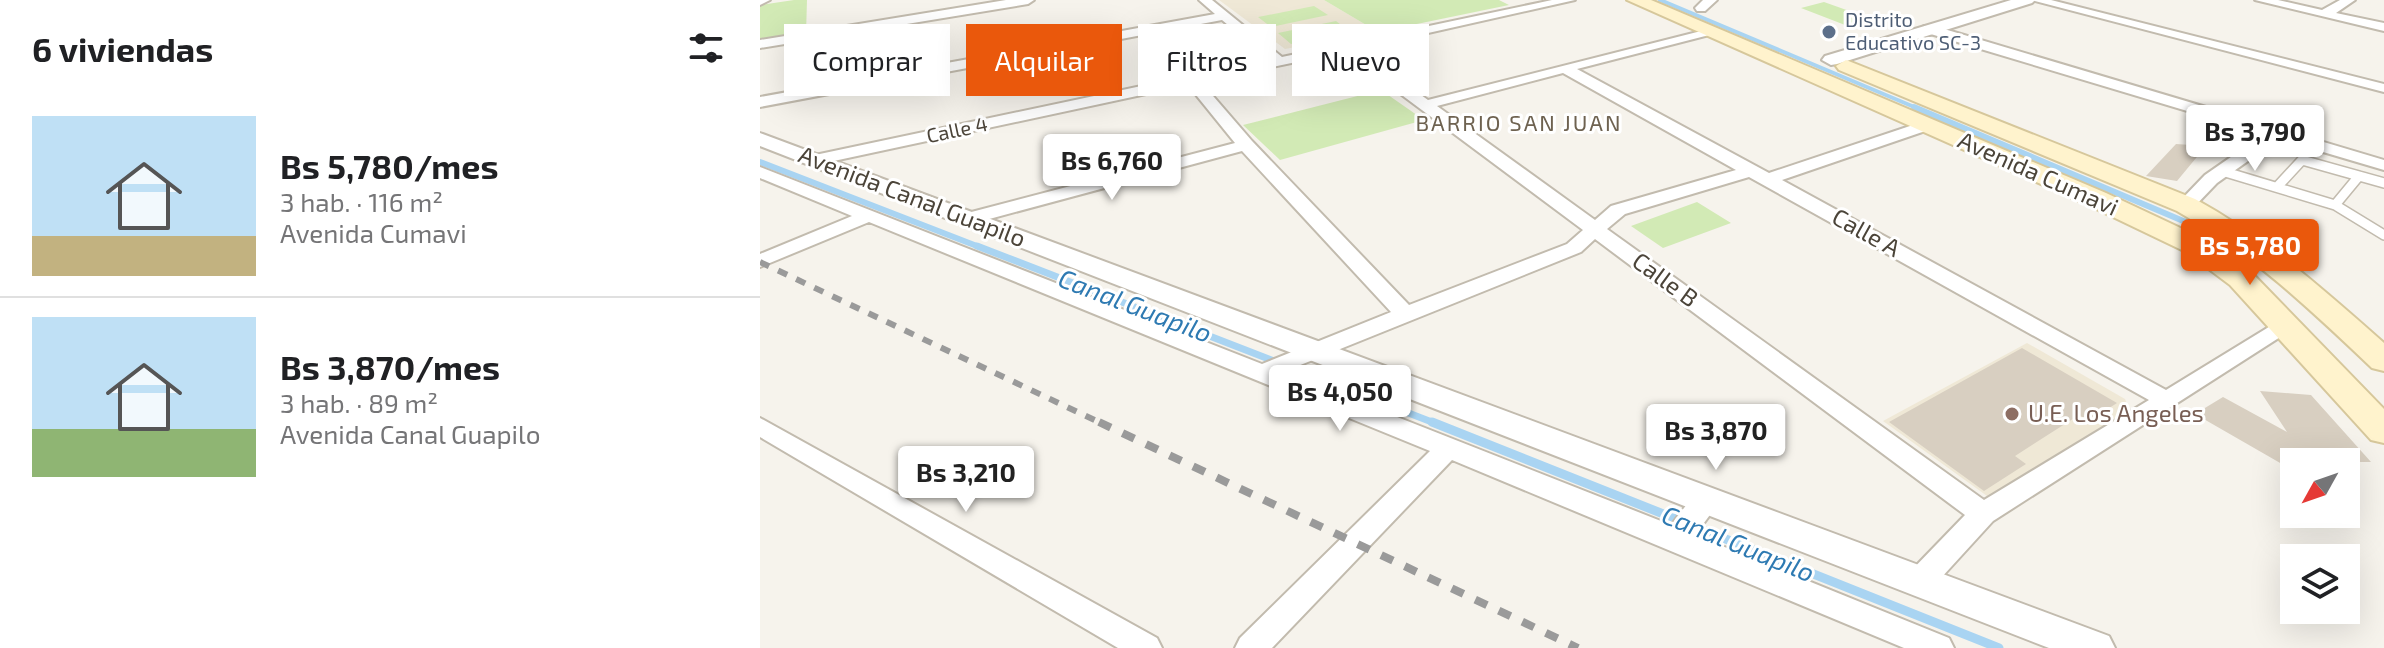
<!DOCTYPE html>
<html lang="es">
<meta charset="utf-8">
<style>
:root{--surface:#fff;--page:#f2f2f2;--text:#202124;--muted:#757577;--line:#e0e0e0;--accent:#ea580c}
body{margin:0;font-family:"Exo 2",sans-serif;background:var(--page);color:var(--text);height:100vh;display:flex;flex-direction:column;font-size:30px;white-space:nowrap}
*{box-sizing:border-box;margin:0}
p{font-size:26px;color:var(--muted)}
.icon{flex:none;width:44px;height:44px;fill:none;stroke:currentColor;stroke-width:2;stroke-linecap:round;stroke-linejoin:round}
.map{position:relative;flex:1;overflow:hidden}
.sheet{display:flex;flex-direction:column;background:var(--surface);width:760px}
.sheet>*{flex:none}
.hud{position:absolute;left:24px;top:24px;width:760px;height:72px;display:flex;gap:16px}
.needle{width:52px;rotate:230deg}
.controls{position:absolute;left:1520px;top:448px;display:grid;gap:16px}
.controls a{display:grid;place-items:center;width:80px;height:80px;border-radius:0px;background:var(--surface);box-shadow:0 8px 32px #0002;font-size:40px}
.price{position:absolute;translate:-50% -68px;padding:0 18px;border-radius:8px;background:#fff;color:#222;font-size:26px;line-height:52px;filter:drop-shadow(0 2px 4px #0008)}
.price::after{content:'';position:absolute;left:50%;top:48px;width:24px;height:18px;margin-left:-12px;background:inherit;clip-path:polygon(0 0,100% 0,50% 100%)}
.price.current{background:var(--accent);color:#fff}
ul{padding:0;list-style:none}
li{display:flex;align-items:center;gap:24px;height:200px;padding:0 32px}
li+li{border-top:2px solid var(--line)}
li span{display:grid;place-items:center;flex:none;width:224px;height:160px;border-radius:0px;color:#555}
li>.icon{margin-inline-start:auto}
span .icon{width:96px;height:96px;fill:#fffc;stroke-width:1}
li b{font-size:34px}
h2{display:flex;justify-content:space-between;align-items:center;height:96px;padding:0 32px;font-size:34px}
.tag{padding:0 28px;border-radius:0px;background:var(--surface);box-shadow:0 8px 32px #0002;font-size:28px;line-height:72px}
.tag.current{background:var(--accent);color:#fff}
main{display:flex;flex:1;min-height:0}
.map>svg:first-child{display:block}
.education{fill:#efe8d6}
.green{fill:#d2eab5}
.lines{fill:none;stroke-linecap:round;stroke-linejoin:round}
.stream-far3{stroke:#a9d4f2;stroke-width:4}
.stream-far2{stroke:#a9d4f2;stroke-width:6}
.stream-far1{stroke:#a9d4f2;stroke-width:7}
.stream{stroke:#a9d4f2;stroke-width:9}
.building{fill:#d8cfc1}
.service-casing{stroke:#c2bbae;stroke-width:12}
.minor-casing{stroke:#c2bbae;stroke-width:4}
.tertiary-casing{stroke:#c2bbae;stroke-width:4}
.secondary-casing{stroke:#d6c79b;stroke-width:4}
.service{stroke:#fff;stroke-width:9}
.minor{fill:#fff;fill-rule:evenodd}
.tertiary{fill:#fff;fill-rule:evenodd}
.secondary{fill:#fff3cd;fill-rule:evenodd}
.rail-far1{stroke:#9a9a9a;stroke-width:6;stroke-dasharray:10 10;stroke-linecap:butt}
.rail{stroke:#9a9a9a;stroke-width:8;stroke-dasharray:13 13;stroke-linecap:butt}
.service-dot{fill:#5c6f8a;stroke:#fff;stroke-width:3}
.education-dot{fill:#8d6e63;stroke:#fff;stroke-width:3}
.labels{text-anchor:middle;stroke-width:6;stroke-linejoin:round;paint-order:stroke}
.far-service-label{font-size:20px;fill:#4e5e75;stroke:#fff;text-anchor:start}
.far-street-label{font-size:20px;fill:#4b4439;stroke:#fff}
.far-neighbourhood-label{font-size:22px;letter-spacing:2px;fill:#6e6250;stroke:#fff}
.street-label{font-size:24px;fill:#4b4439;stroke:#fff}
.education-label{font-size:24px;fill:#785e54;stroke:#fff;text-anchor:start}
.water-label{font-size:26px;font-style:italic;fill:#2e7ab2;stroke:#fff}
</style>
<main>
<section class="sheet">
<h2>6 viviendas<svg class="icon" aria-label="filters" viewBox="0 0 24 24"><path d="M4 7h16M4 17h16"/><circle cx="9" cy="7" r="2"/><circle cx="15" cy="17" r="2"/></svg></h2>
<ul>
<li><span style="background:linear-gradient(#bfe0f5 75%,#c2b280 0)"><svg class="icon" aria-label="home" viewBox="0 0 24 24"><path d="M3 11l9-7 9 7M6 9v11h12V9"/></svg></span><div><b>Bs 5,780/mes</b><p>3 hab. · 116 m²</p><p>Avenida Cumavi</p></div></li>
<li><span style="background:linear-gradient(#bfe0f5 70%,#8fb573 0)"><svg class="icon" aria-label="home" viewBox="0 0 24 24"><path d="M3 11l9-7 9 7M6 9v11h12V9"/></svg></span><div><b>Bs 3,870/mes</b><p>3 hab. · 89 m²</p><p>Avenida Canal Guapilo</p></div></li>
</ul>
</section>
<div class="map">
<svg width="1624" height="648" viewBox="0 0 1624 648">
<rect width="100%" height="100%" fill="#f6f3ec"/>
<path class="education" d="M459 0H564L618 32 525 49Z
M1267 343 1365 399 1371 413 1234 501 1123 421Z"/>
<path class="green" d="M34 0H47L46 34 0 41V5Z
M564 0H739L749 5 618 32Z
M1064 2 1109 18 1085 25 1041 8Z
M554 6 568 15 511 27 498 17Z
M576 21 590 32 531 44 518 33Z
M621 90 664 120 520 160 483 125Z
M937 202 971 223 903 248 871 226Z"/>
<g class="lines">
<path class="stream-far3" d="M900 0 1159 109"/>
<path class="stream-far2" d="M1154 107 1428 223 1457 240
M0 162 222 248"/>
<path class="stream-far1" d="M217 246 677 424"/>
<path class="stream" d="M672 422 921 521
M933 526 1239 648"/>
</g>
<path class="building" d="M1416 144 1446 146 1417 181 1386 176Z
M1262 348 1357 403 1329 421 1319 415 1255 456 1266 464 1224 491 1129 422Z
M1500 391 1551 395 1611 462H1534V471L1435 414 1463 397 1527 432Z"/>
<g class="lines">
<defs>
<path id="service" d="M1462 171 1575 205 1624 235
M1517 187 1542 160 1624 183
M1575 205 1599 176"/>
<path id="minor" d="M0 0H10L0 5Z
M246 0H274L268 4 0 48V40Z
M439 0H452L522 57 792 0H815L597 49 668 100 953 28V34L817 69 1009 173 1162 122H1174V128L1022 180 1406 390 1517 322 1525 320 1536 327 1233 521 1170 590 1159 594 1148 590 1144 582 1148 574 1205 515 835 239 821 252 523 372 911 525C924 510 934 486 957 493L961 500 935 535 1189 638 1194 648H1144L692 460 512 648H475L480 638 670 451 109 222 0 267V254L92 216 0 178V167L502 364 631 312 482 151 207 225 198 219 200 215 475 143 428 85 55 165 47 160 55 155 509 59 462 20 0 107V97L455 14ZM584 52 823 230 807 244 649 305 492 141 441 82ZM803 73 976 170 851 206 835 220 677 106ZM989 177 1389 400 1224 500 847 229 865 214Z
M943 0H957L945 11H937L935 8Z
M1271 0H1291L1624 84V92Z
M1495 0H1518L1562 10 1580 0H1595L1576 13 1624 23V31Z
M1164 26H1174L1624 160V170L1519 139 1457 183 1432 209H1420L1417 205 1420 201 1445 175 1504 134 1164 32Z
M0 418 397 638 402 648H358L0 437Z"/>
<path id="tertiary" d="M1251 0H1275L1272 3 1077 64 1071 65 1062 60 1065 56Z
M0 133 1349 636 1355 648H1289L0 146Z"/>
<path id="secondary" d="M867 0H891L1346 193 1446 240 1492 273 1624 409V443L1611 440 1470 285 1426 252 1328 205Z
M1086 60 1435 199C1506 238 1564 290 1624 343V371L1612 368C1551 310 1491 253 1417 211L1079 70 1076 66Z"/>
</defs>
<use href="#service" class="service-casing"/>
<use href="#minor" class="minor-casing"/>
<use href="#tertiary" class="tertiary-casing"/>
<use href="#secondary" class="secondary-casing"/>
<use href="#service" class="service"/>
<use href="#minor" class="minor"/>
<use href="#tertiary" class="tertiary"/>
<use href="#secondary" class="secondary"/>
<path class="rail-far1" d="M0 262 343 424"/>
<path class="rail" d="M339 422 818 648"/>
</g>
<circle class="service-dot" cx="1069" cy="32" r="8"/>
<circle class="education-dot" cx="1252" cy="414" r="8"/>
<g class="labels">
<g class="far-service-label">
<text x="1085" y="27">Distrito<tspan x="1085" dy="23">Educativo SC-3</tspan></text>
</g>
<g class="far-street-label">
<text transform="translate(197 130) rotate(-12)" y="7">Calle 4</text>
</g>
<g class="far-neighbourhood-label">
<text x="759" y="131">BARRIO SAN JUAN</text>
</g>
<g class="street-label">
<text transform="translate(1278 174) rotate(24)" y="8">Avenida Cumavi</text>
<text transform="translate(152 197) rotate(21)" y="8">Avenida Canal Guapilo</text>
<text transform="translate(1106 233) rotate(29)" y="8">Calle A</text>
<text transform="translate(905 280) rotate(36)" y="8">Calle B</text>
</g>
<g class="education-label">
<text x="1268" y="422">U.E. Los Angeles</text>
</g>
<g class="water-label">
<text transform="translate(375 306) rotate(21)" y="9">Canal Guapilo</text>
<text transform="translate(978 544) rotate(22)" y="9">Canal Guapilo</text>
</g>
</g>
</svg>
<div class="controls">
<a><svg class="needle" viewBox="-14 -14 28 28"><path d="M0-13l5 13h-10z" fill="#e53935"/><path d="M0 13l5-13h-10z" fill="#757577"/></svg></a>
<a><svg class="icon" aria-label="layers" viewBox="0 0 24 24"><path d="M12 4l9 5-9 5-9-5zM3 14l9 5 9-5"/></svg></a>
</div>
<b class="price" style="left:1495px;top:173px">Bs 3,790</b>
<b class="price" style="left:352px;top:202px">Bs 6,760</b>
<b class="price current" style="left:1490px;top:287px">Bs 5,780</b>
<b class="price" style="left:580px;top:433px">Bs 4,050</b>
<b class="price" style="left:956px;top:472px">Bs 3,870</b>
<b class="price" style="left:206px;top:514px">Bs 3,210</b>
<div class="hud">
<a class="tag">Comprar</a>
<a class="tag current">Alquilar</a>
<a class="tag">Filtros</a>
<a class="tag">Nuevo</a>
</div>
</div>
</main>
